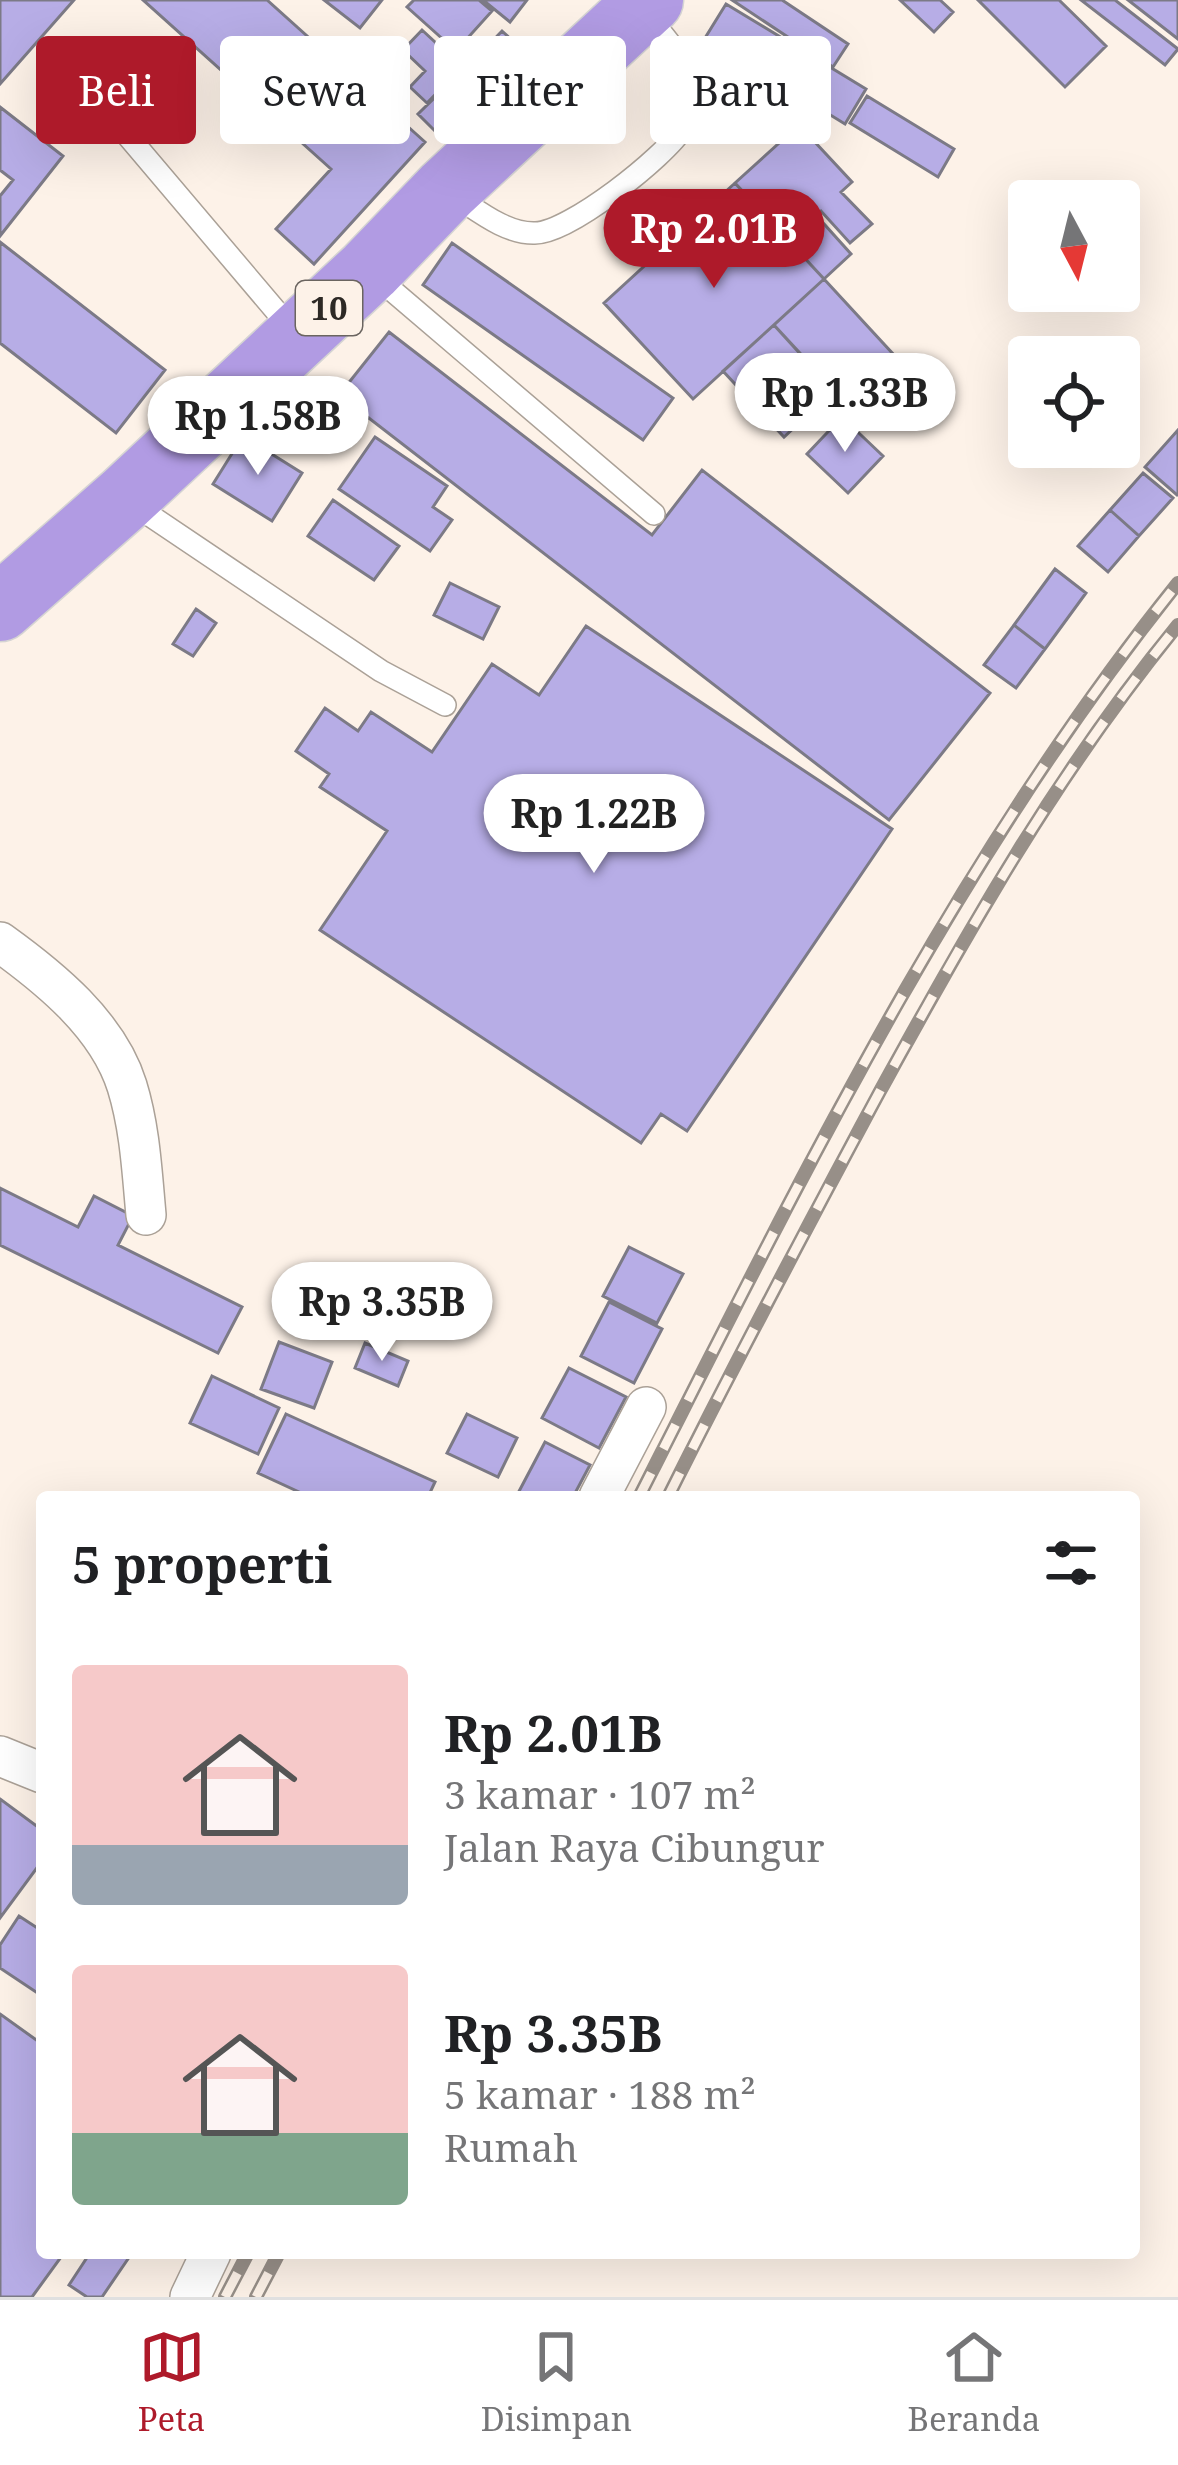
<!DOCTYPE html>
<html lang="id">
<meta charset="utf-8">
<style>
:root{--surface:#fff;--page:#f6f6f6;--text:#202124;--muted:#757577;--line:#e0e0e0;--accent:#ae1a2a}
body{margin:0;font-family:"Noto Serif",serif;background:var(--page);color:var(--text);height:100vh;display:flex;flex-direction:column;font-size:45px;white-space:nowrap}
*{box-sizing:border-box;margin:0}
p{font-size:39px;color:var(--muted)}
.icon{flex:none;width:66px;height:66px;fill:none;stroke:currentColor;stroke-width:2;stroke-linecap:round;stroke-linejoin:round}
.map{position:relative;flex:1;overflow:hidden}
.side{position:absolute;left:36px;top:1491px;width:1104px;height:768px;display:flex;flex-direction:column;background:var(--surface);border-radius:12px;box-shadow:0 12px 48px #0002}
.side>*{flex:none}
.guide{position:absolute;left:36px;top:36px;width:1107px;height:108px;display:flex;gap:24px}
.needle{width:78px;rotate:173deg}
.buttons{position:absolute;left:1008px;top:180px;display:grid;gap:24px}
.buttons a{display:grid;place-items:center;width:132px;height:132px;border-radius:12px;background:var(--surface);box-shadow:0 12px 48px #0002;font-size:60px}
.price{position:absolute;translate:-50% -102px;padding:0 27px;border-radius:42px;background:#fff;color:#222;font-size:39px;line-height:78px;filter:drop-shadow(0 3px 6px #0008)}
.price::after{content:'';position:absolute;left:50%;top:72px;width:36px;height:27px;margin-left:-18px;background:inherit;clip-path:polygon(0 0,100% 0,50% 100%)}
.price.on{background:var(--accent);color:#fff}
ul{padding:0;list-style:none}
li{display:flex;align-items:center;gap:36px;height:300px;padding:0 36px}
li span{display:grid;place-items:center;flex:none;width:336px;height:240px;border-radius:12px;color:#555}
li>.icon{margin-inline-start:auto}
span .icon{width:144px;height:144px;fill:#fffc;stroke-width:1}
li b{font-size:51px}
h2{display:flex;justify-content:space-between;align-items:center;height:144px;padding:0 36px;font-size:51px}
.tag{padding:0 42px;border-radius:12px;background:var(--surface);box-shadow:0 12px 48px #0002;font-size:42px;line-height:108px}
.tag.on{background:var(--accent);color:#fff}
.dock{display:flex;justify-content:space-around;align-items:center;height:168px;border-top:3px solid var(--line);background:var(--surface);font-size:33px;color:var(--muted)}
.dock a{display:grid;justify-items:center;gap:6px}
.dock .on{color:var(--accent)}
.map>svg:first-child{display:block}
.building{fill:#b7ade6;stroke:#7c7a86;stroke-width:3}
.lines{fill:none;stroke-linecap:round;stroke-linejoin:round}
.lane-casing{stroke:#aba197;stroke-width:24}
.street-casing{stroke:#aba197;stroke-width:42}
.highway-casing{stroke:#d5d4d3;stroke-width:69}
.lane{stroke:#fff;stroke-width:21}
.street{stroke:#fff;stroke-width:39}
.highway{stroke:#b19be3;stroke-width:66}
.rail-casing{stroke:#978f88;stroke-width:14}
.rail{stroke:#fdf2e8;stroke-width:9;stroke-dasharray:27;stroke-linecap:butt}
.labels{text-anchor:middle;stroke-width:9;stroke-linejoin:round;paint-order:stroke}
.shield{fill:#fdf2e8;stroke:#6b6560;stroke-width:3}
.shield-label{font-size:33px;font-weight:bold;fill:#2d2925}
</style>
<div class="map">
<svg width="1178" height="2297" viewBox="0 0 1178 2297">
<rect width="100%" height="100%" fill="#fdf2e8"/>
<path class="building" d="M0 0H74L0 84Z
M143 0H267L425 142 314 264 276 229 331 169Z
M324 0H382L360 28Z
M414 0H479L492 11 456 51 407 7Z
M483 0H527L510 22Z
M732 0H782L848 44 833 67Z
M900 0H940L953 12 934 32Z
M978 0H1059L1106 46 1065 87Z
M1081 0H1115L1178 49 1165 65Z
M1128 0H1178V39Z
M726 4 866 89 845 124 705 38Z
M422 30 462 67 427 103 410 87 425 71 403 50Z
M502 31 527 54 502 79 477 57Z
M462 71 481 91 438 134 418 114Z
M867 96 954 149 938 177 850 123Z
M0 107 63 156 0 236V196L13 180 0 170Z
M799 125 852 182 841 192 872 224 850 243 821 211 788 240 735 183Z
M735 183 824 279 693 399 604 303Z
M816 215 851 254 824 279 788 240Z
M0 242 165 370 116 433 0 343Z
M452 243 673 398 643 440 423 285Z
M824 279 894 355 843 401 774 325Z
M774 325 834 390 784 437 723 371Z
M389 332 652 535 702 470 990 693 889 820 339 395Z
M293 375 323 400 290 441 260 416Z
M842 417 883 456 848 493 807 454Z
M1178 430V494L1177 495 1145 467Z
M243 436 302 473 272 521 213 484Z
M375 437 447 486 433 507 452 520 430 551 339 489Z
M1143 473 1173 498 1139 536 1110 510Z
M333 500 399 546 374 580 308 536Z
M1110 510 1139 536 1108 572 1078 546Z
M1055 569 1086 593 1045 649 1014 625Z
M450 583 499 607 483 639 434 615Z
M196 609 216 623 193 656 173 644Z
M1014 625 1045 649 1016 688 984 665Z
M586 626 892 829 687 1131 661 1114 641 1143 320 930 387 831 320 787 329 774 296 751 325 708 358 731 371 712 432 752 492 664 539 695Z
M0 1188 78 1227 94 1196 133 1216 118 1245 242 1307 218 1353 0 1245Z
M629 1247 683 1274 657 1323 603 1296Z
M609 1302 662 1329 634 1383 581 1356Z
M279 1342 332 1362 314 1408 261 1389Z
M365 1343 408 1361 398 1386 355 1368Z
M569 1368 626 1397 599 1448 542 1418Z
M212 1376 279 1408 258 1454 190 1423Z
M286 1414 435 1482 428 1497H310L258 1473Z
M467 1414 517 1438 498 1477 447 1453Z
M545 1442 590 1465 573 1497H516Z
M0 1799 42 1830V1861L0 1918Z
M19 1916 42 1931V1996L0 1968V1945Z
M0 2014 42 2044V2253H64L32 2297H0Z
M90 2253H132L102 2297H87L69 2285Z"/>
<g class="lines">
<defs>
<path id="lane" d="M77 76 293 331
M452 194C476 209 505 234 535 233 569 233 665 157 683 128 686 122 689 108 689 102 693 65 667 39 645 14
M374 275 654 514
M130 502 381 671 445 705"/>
<path id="street" d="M0 942C50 978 108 1025 127 1086 140 1128 142 1172 146 1215
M599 1497 646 1407
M0 1756 42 1773
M190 2297 211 2253"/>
<path id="highway" d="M0 608 125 498 369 270 446 190 650 0"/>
</defs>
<use href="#lane" class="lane-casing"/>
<use href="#street" class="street-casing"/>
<use href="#highway" class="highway-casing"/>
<use href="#lane" class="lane"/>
<use href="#street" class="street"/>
<use href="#highway" class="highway"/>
<defs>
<path id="rail" d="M639 1497C799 1182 956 859 1178 583
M668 1497C736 1361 807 1227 879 1093 969 929 1059 770 1178 625
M225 2297 248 2253
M256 2297 279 2253"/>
</defs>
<use href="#rail" class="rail-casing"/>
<use href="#rail" class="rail"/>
</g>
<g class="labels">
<rect class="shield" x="296" y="281" width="66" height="54" rx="9"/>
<g class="shield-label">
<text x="329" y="320">10</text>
</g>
</g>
</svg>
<div class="buttons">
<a><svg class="needle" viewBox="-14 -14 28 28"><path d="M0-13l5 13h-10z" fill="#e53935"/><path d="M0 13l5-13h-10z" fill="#757577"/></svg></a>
<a><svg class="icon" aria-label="locate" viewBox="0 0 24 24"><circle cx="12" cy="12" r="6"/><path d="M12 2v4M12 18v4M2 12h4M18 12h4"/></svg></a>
</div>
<b class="price on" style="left:714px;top:291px">Rp 2.01B</b>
<b class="price" style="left:845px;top:455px">Rp 1.33B</b>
<b class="price" style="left:258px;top:478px">Rp 1.58B</b>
<b class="price" style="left:594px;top:876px">Rp 1.22B</b>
<b class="price" style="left:382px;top:1364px">Rp 3.35B</b>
<div class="guide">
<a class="tag on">Beli</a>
<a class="tag">Sewa</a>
<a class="tag">Filter</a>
<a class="tag">Baru</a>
</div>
<section class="side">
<h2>5 properti<svg class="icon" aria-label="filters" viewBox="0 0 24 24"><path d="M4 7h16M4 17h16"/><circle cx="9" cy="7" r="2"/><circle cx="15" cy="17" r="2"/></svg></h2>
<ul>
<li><span style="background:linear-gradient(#f6c9c9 75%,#9aa5b1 0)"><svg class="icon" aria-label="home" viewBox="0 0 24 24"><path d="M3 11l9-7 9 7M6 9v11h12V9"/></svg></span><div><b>Rp 2.01B</b><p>3 kamar · 107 m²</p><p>Jalan Raya Cibungur</p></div></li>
<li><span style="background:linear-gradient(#f6c9c9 70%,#7fa58c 0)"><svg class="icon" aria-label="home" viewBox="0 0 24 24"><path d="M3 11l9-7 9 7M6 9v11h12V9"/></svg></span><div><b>Rp 3.35B</b><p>5 kamar · 188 m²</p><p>Rumah</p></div></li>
</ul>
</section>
</div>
<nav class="dock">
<a class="on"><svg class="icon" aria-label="map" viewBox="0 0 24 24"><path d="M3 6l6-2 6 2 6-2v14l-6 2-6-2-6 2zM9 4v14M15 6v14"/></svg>Peta</a>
<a><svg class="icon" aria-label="saved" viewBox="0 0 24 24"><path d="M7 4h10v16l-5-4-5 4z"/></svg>Disimpan</a>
<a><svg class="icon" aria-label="home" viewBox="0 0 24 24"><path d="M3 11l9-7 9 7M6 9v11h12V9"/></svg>Beranda</a>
</nav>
